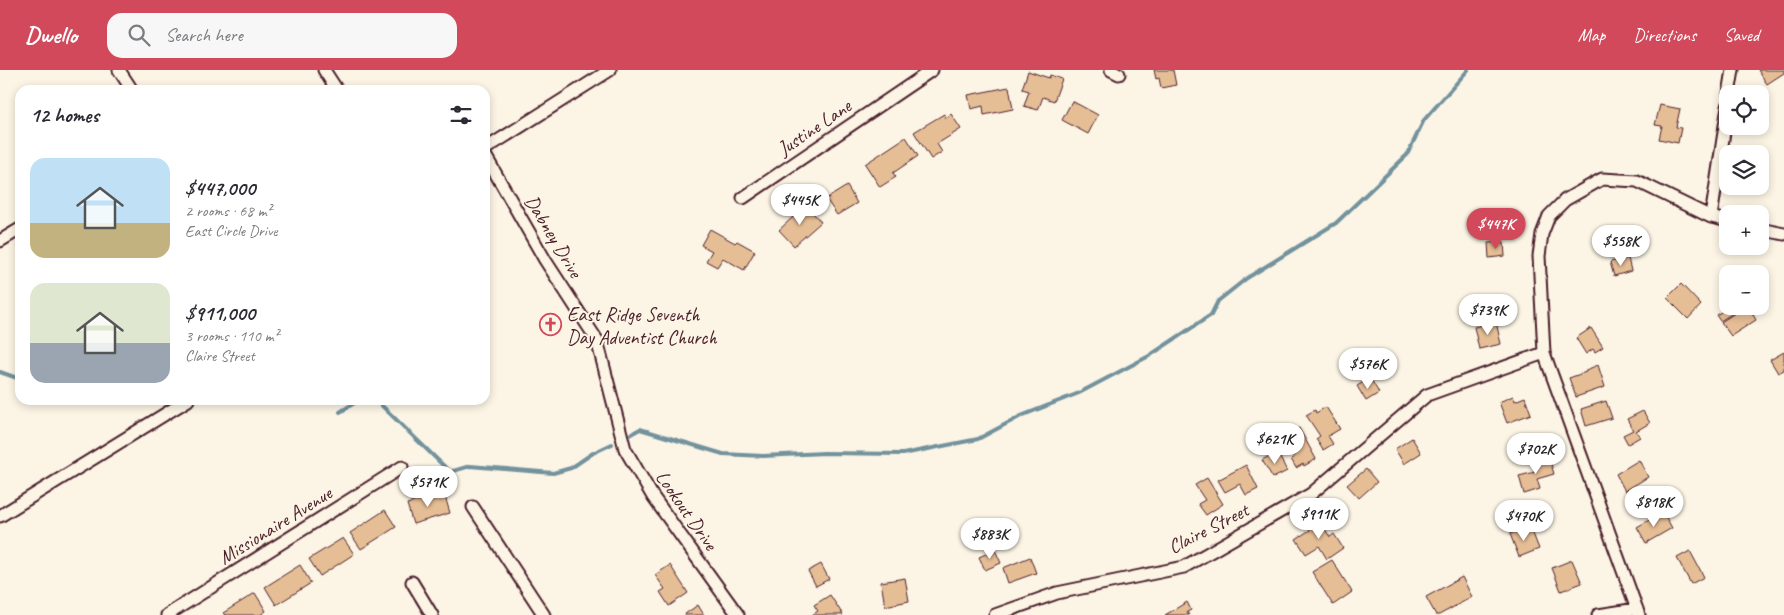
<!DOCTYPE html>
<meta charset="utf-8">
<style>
:root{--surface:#fff;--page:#f7f7f7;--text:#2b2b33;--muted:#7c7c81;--accent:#d1495b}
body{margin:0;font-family:Caveat,sans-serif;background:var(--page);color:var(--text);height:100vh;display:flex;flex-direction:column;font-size:19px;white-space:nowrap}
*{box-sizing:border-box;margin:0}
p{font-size:16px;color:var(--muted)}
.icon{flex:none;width:28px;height:28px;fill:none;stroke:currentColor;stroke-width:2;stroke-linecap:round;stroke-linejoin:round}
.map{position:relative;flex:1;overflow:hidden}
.panel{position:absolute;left:15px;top:15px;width:475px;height:320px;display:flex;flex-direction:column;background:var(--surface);border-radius:15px;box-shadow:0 2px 8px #0003}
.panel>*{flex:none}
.buttons{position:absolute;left:1719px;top:15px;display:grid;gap:10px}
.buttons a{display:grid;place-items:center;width:50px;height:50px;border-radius:10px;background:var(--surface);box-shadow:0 2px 8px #0003;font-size:25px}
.price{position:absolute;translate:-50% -42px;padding:0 11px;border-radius:18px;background:#fff;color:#222;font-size:16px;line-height:32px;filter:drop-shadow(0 1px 2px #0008)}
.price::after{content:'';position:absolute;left:50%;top:30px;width:15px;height:11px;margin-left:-8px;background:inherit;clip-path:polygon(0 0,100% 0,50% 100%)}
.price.on{background:var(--accent);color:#fff}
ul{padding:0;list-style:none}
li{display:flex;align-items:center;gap:15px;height:125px;padding:0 15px}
li span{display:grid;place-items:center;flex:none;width:140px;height:100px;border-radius:15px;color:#555}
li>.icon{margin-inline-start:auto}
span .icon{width:60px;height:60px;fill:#fffc;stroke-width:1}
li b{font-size:21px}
h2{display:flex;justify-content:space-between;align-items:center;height:60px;padding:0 15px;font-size:21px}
header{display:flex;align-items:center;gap:30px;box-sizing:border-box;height:70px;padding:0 25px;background:var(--accent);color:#fff}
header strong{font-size:24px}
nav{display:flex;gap:28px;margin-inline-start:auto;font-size:18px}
.search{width:350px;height:45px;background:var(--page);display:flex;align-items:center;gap:12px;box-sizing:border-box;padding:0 18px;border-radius:15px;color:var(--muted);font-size:19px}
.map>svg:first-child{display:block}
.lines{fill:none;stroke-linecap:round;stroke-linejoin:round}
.stream{stroke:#73929d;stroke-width:4}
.building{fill:#e6be96;stroke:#4a1f2b}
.minor-casing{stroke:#4a1f2b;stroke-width:15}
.minor{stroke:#fcf5e5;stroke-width:11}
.labels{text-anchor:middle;stroke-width:4;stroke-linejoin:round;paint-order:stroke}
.street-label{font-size:20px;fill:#4a1f2b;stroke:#fcf5e5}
.poi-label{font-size:20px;fill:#4a1f2b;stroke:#fcf5e5;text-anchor:start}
</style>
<header>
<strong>Dwello</strong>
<div class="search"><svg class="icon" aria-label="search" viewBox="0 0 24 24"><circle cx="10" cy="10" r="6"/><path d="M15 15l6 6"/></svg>Search here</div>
<nav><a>Map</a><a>Directions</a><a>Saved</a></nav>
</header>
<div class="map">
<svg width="1784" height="545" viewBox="0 0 1784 545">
<rect width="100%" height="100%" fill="#fcf5e5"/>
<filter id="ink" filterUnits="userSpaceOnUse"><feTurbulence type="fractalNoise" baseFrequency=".02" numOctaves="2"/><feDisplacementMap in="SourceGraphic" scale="10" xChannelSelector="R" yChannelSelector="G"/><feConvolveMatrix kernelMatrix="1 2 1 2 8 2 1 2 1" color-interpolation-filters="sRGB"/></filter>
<g filter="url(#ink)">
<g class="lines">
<path class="stream" d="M0 302 20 309
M376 330 450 402 470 396 553 403 571 398 593 383 612 374
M340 342 359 330
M631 364 640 359 723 384 763 386 824 383 903 384 978 369 1021 346 1079 323 1149 286 1211 245 1218 231 1247 208 1336 153 1407 85 1424 50 1468 0"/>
</g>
<path class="building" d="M1154 0H1173L1176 15 1161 18 1159 8 1156 9Z
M1758 0H1784V3L1767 14Z
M1028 1 1049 8 1050 5 1062 9 1054 31 1043 27 1038 40 1024 36 1029 21 1022 19Z
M1009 17 1013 39 984 45 983 36 971 39 968 25Z
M1072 31 1098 45 1088 64 1062 50Z
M1660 35 1680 39 1676 57 1681 58 1678 73 1659 69 1662 56 1655 55Z
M944 44 946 48 951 44 961 59 937 74 942 82 931 89 914 62Z
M906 67 918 86 893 103 896 107 880 117 865 94Z
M847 116 857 133 837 145 826 129Z
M806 135 821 152 794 176 779 160Z
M710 159 735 173 737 171 755 181 744 200 723 188 717 197 706 191 712 181 701 175Z
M1504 172 1505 186 1489 188 1488 173Z
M1628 188 1631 201 1614 206 1610 192Z
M1681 214 1701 235 1688 249 1667 228Z
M1731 236 1735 242 1720 251 1716 245Z
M1744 237 1748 243 1751 241 1756 250 1731 266 1721 252Z
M1496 252 1501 274 1479 279 1474 257Z
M1591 258 1603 277 1595 282 1593 279 1586 284 1576 268Z
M1784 282V300L1778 303 1770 290Z
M1598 295 1605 317 1576 327 1569 308 1586 302V300Z
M1370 308 1379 323 1366 331 1357 316Z
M1513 326 1515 331 1525 327 1531 344 1507 353 1499 332Z
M1606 331 1612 348 1586 356 1581 339Z
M1326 337 1340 359 1328 366 1333 374 1323 380 1316 369 1320 366 1306 345 1315 340 1316 343Z
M1643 341 1650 353 1636 361 1640 367 1628 374 1623 365 1633 360 1627 349Z
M1299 358 1316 389 1304 396 1303 394 1296 398 1291 389 1294 387 1283 367Z
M1412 368 1421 383 1404 394 1395 379Z
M1277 382 1287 401 1273 408 1262 390Z
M1549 387 1554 404 1537 409 1540 419 1524 424 1519 406 1535 402 1532 392Z
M1639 390 1648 407 1625 421 1616 404Z
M1246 395 1258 419 1246 425 1240 414 1225 422 1218 410Z
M1366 399 1377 412 1359 428 1347 415Z
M1207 408 1223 434 1206 445 1198 434 1205 430 1195 415Z
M444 423 450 443 413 454 407 434Z
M385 440 396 457 361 479 350 463Z
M1663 442 1672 458 1646 473 1637 457Z
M1318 449 1330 467 1334 464 1343 478 1327 489 1319 476 1306 484 1296 469 1310 460 1307 456Z
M1530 456 1539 479 1519 487 1510 464Z
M343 468 354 484 320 506 309 489Z
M995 480 1001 493 985 500 979 487Z
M1690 481 1704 507 1691 514 1677 488Z
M1030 487 1036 503 1008 513 1003 498Z
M1332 490 1352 522 1333 535 1312 502Z
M1572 490 1582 513 1561 521 1552 498Z
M821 494 829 509 816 516 808 501Z
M300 495 311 513 276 535 265 517Z
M670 495 688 523 669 536 660 522 665 519 655 505Z
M1462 507 1472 527 1439 545H1436L1426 527Z
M905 508 909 531 885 536 881 512Z
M255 523 266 541 260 545H225L223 543Z
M830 525 843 545H812L818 541 814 535Z
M1187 532 1191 540 1187 542 1189 545H1165Z
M698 535 704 545H685V544Z"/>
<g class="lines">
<defs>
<path id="minor" d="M119 0 132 20
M324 0 337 20
M1111 0 1119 4
M1729 24 1733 0
M485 79 610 0
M485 85 545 190 597 270 625 379 653 427 738 545
M743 128 932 0
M1711 147 1728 36
M1760 159 1784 164
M0 171 20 159
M473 437 544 545
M0 446 188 330
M412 512 432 545
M167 545 402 397
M995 545 1057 523 1184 497 1311 424 1427 325 1544 283
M1598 545 1637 539
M1639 545 1544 283 1539 186 1542 164 1549 146 1565 130 1602 109 1637 111 1711 147 1728 151"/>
</defs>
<use href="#minor" class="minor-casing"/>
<use href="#minor" class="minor"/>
</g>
</g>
<defs>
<symbol id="church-ring" viewBox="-11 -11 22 22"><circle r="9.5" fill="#fcf5e5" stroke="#d1495b" stroke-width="1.5"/><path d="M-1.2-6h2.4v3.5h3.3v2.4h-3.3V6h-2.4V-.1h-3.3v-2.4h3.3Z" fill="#d1495b"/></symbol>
</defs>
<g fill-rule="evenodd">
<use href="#church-ring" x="538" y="242" width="25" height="25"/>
</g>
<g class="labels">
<g class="street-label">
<text transform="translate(814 57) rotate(-34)" y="7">Justine Lane</text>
<text transform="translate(554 166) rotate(59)" y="7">Dabney Drive</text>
<text transform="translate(687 440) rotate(55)" y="7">Lookout Drive</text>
<text transform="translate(275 455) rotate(-32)" y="7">Missionaire Avenue</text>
<text transform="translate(1208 458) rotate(-27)" y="7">Claire Street</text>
</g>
<g class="poi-label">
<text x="567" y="251">East Ridge Seventh<tspan x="567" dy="23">Day Adventist Church</tspan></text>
</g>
</g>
</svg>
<div class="buttons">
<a><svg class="icon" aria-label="locate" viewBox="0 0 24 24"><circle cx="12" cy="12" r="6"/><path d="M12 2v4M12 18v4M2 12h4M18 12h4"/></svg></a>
<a><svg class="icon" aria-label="layers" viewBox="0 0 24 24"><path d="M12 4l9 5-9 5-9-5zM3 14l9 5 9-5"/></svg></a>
<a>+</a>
<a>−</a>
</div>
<b class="price" style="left:800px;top:156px">$445K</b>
<b class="price on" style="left:1496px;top:180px">$447K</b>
<b class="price" style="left:1621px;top:197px">$558K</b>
<b class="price" style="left:1488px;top:266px">$739K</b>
<b class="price" style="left:1368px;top:320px">$576K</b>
<b class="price" style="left:1275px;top:395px">$621K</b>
<b class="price" style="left:1536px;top:405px">$702K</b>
<b class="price" style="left:428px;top:438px">$571K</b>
<b class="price" style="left:1654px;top:458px">$818K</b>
<b class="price" style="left:1319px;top:470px">$911K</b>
<b class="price" style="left:1524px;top:472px">$470K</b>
<b class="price" style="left:990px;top:490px">$883K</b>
<section class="panel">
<h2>12 homes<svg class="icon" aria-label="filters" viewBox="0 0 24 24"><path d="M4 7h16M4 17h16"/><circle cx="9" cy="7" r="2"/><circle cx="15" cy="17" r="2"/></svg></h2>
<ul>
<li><span style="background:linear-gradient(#bfe0f5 65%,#c2b280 0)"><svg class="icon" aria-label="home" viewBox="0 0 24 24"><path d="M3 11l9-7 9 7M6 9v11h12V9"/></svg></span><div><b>$447,000</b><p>2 rooms · 68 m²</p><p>East Circle Drive</p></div></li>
<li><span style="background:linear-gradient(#dfe7d0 60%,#9aa5b1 0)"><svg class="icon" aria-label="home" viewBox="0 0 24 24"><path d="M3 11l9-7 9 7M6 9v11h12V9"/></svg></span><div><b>$911,000</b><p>3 rooms · 110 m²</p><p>Claire Street</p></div></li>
</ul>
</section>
</div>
